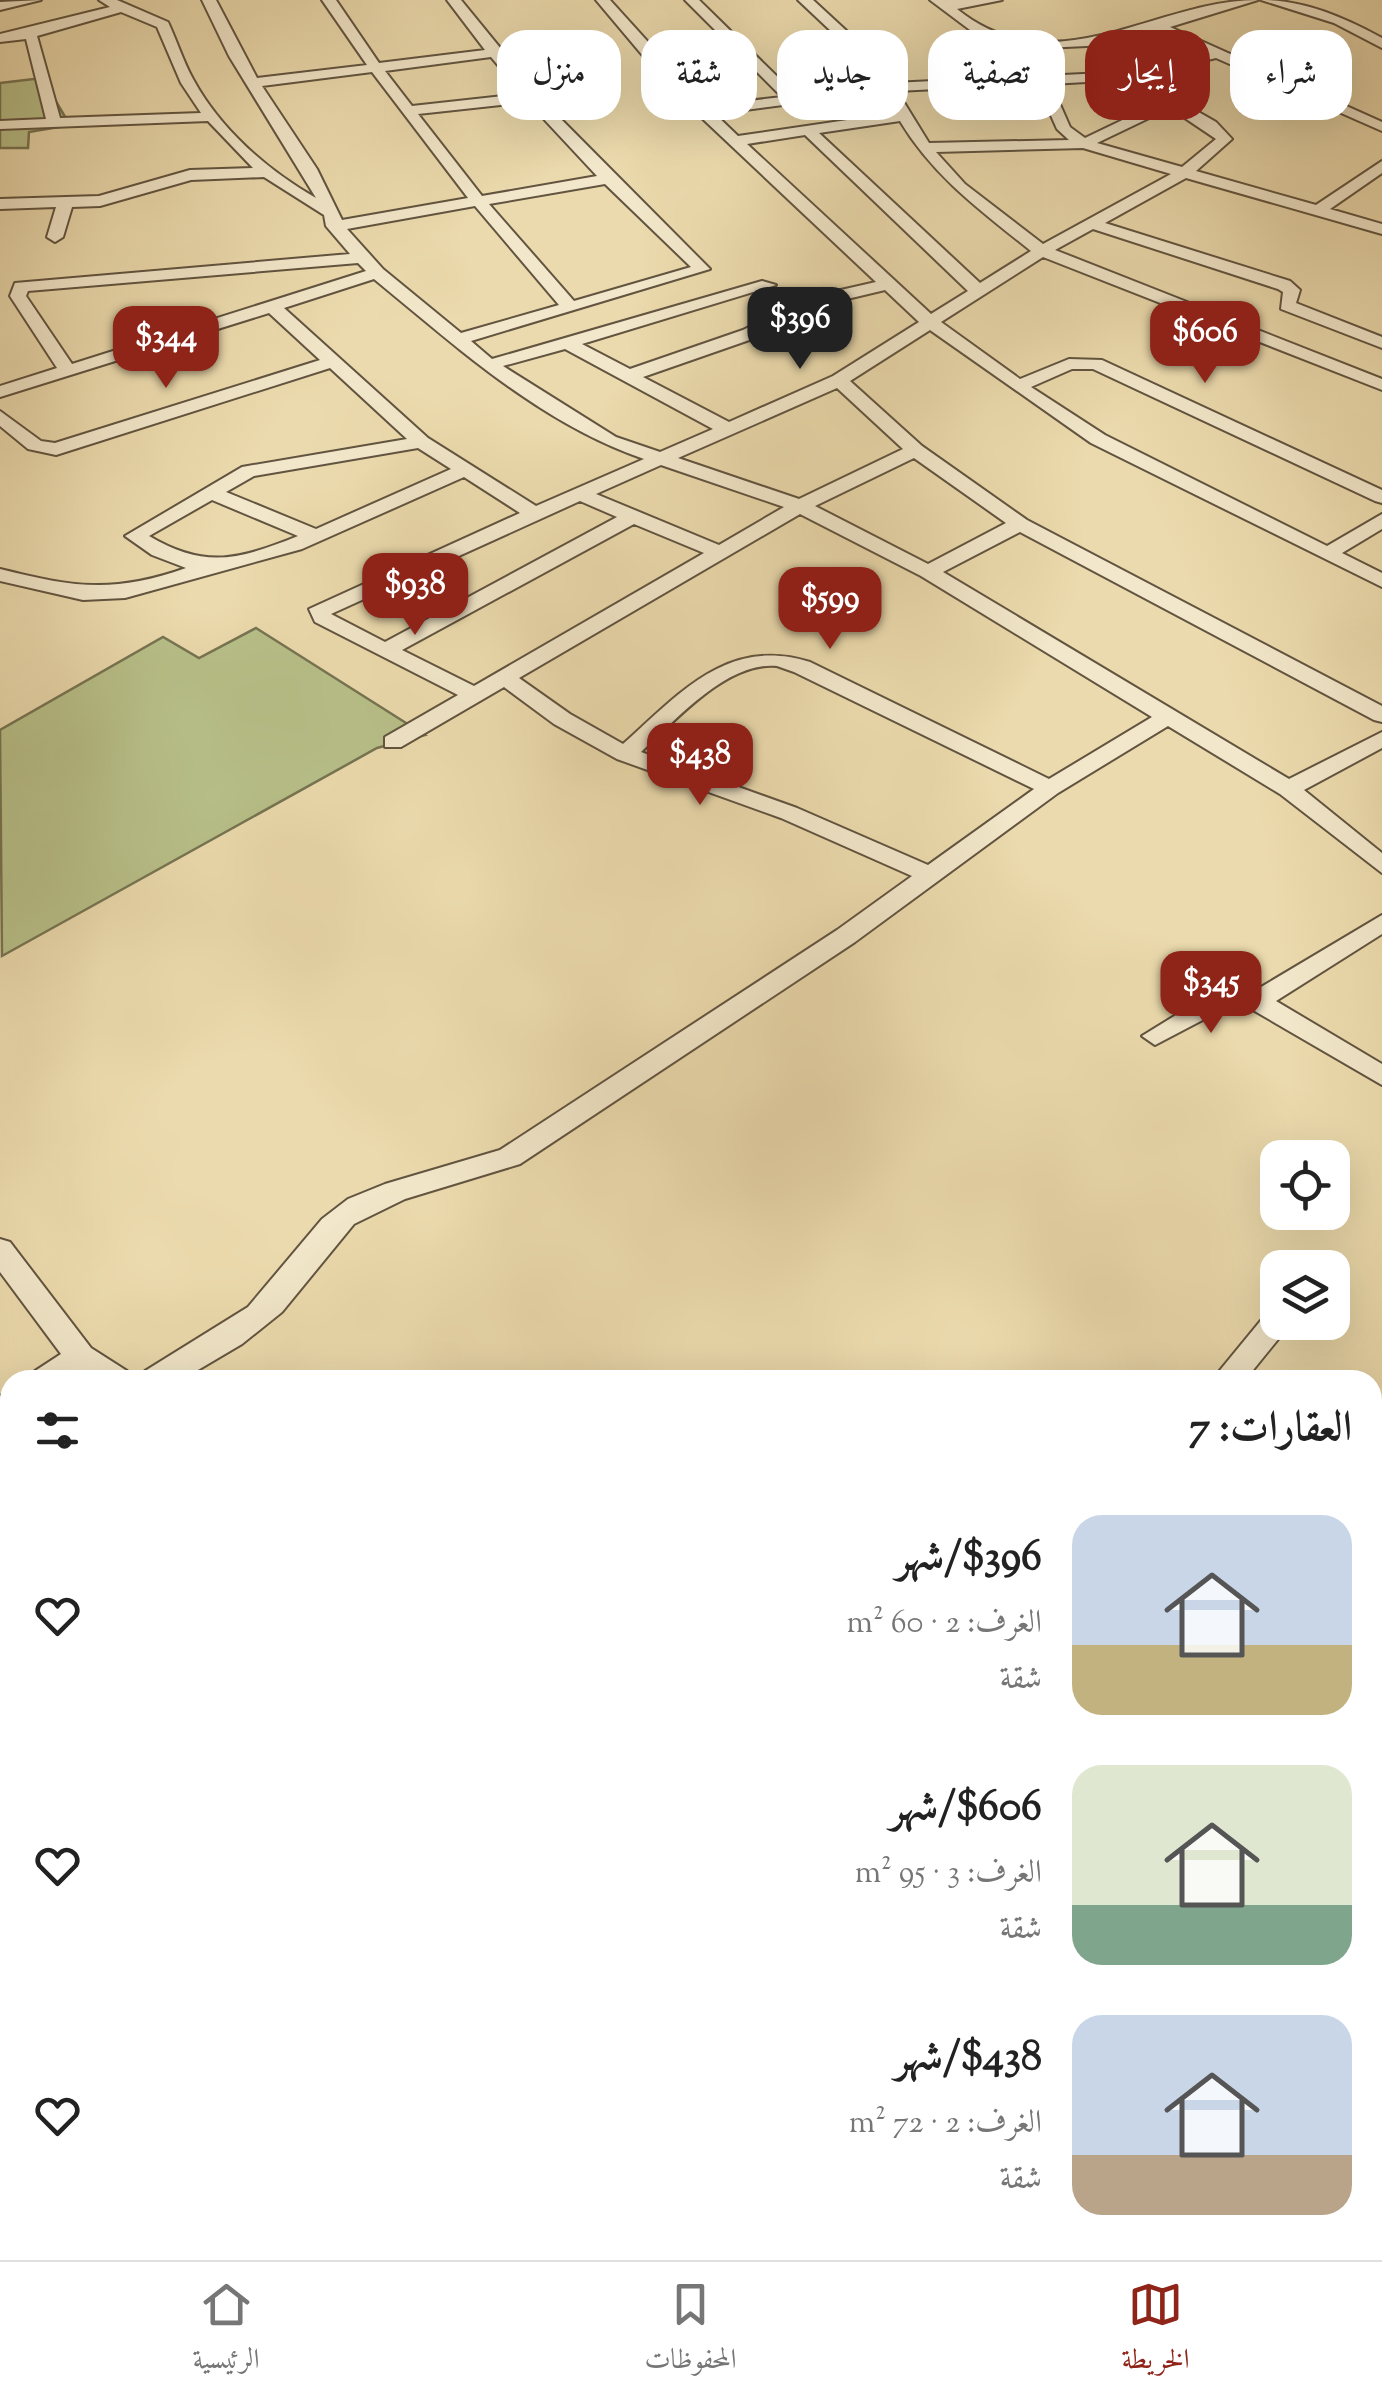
<!DOCTYPE html>
<html lang="ar">
<meta charset="utf-8">
<style>
:root{--surface:#fff;--page:#f6f6f6;--text:#222;--muted:#767676;--line:#e0e0e0;--accent:#8f2418}
body{margin:0;font-family:"Sorts Mill Goudy",Amiri,serif;background:var(--page);color:var(--text);direction:rtl;height:100vh;display:flex;flex-direction:column;font-size:38px;white-space:nowrap}
*{box-sizing:border-box;margin:0}
p{font-size:32px;color:var(--muted)}
.icon{flex:none;width:55px;height:55px;fill:none;stroke:currentColor;stroke-width:2;stroke-linecap:round;stroke-linejoin:round}
.map{position:relative;flex:1;overflow:hidden;direction:ltr}
.panel{position:absolute;left:0px;top:1370px;width:1382px;height:890px;display:flex;flex-direction:column;background:var(--surface);border-radius:30px 30px 0 0;box-shadow:0 10px 40px #0002;direction:rtl}
.panel>*{flex:none}
.hud{position:absolute;left:30px;top:30px;width:1322px;height:90px;direction:rtl;display:flex;gap:20px}
.buttons{position:absolute;left:1260px;top:1140px;display:grid;gap:20px}
.buttons a{display:grid;place-items:center;width:90px;height:90px;border-radius:20px;background:var(--surface);box-shadow:0 10px 40px #0002;font-size:50px}
.price{position:absolute;translate:-50% -85px;padding:0 22px;border-radius:20px;background:var(--accent);color:#fff;font-size:32px;line-height:65px;filter:drop-shadow(0 2px 5px #0008)}
.price::after{content:'';position:absolute;left:50%;top:60px;width:30px;height:22px;margin-left:-15px;background:inherit;clip-path:polygon(0 0,100% 0,50% 100%)}
.price.current{background:#222;color:#fff}
ul{padding:0;list-style:none}
li{display:flex;align-items:center;gap:30px;height:250px;padding:0 30px}
li span{display:grid;place-items:center;flex:none;width:280px;height:200px;border-radius:30px;color:#555}
li>.icon{margin-inline-start:auto}
span .icon{width:120px;height:120px;fill:#fffc;stroke-width:1}
li b{font-size:42px}
h2{display:flex;justify-content:space-between;align-items:center;height:120px;padding:0 30px;font-size:42px}
.pill{padding:0 35px;border-radius:30px;background:var(--surface);box-shadow:0 10px 40px #0002;font-size:35px;line-height:90px}
.pill.current{background:var(--accent);color:#fff}
.tab-bar{display:flex;justify-content:space-around;align-items:center;height:140px;border-top:2px solid var(--line);background:var(--surface);font-size:28px;color:var(--muted)}
.tab-bar a{display:grid;justify-items:center;gap:5px}
.tab-bar .current{color:var(--accent)}
.map>svg:first-child{display:block}
.green{fill:#b8c089;stroke:#767452;stroke-width:2.5}
.lines{fill:none;stroke-linecap:round;stroke-linejoin:round}
.street-casing{stroke:#625440;stroke-width:4}
.street{fill:#f2e7ca;fill-rule:evenodd}
</style>
<div class="map">
<svg width="1382" height="2260" viewBox="0 0 1382 2260">
<rect width="100%" height="100%" fill="#ebdaad"/>
<filter id="stains"><feTurbulence type="fractalNoise" baseFrequency=".002" numOctaves="4"/><feColorMatrix values="0 0 0 0 .2 0 0 0 0 .09 0 0 0 0 .02 0 0 0 .5 -.17"/></filter>
<radialGradient id="worn" r=".72"><stop offset=".6" stop-color="#630" stop-opacity="0"/><stop offset="1" stop-color="#630" stop-opacity=".3"/></radialGradient>
<path class="green" d="M42 78 70 125 29 132 28 148H0V83Z
M256 628 425 735 377 748 2 956 0 730 163 637 199 658Z"/>
<g class="lines">
<defs>
<path id="street" d="M41 0 0 10V2Z
M99 0H117L168 22C177 41 183 61 193 79 220 129 267 170 316 198L229 56 202 0H216L257 78 367 65 322 0H336L379 63 485 50 447 0H461L546 104 710 269 471 341 492 359 762 281 776 285 582 344 630 369 743 330 810 297 876 282 670 88 596 0H610L706 106 782 97 685 0H699L796 95 878 84 866 64 798 0H813L877 59 892 83 1125 72 1204 52 1156 31 1087 46 1022 49 982 39 930 0H1002L957 9C1055 88 1154 0 1258 0L1170 27 1382 122V131L1216 58 1137 77 1216 122 1232 139 1196 171 1316 205 1382 161V173L1330 209 1382 224V234L1186 178 1105 223 1290 281 1300 290 1296 303 1382 337V348L1281 309 1283 292 1278 289 1093 229 1055 250 1382 379V390L1043 257 941 322 1020 379 1069 359 1102 360 1382 490V503L1375 501 1093 369H1072L1031 387 1105 435 1327 546 1382 514V529L1342 553 1382 573V587L1091 443 930 330 850 381 922 446 1027 520 1382 706V722L1374 720 1020 532 943 572 1289 779 1382 732V748L1304 790 1382 853V873L1280 794 1168 726 1058 793 855 942 520 1164 405 1199 354 1224 282 1312 242 1344 181 1380H141L145 1371 248 1307 322 1219 348 1199 385 1184 500 1150 837 930 912 876 781 818 617 759 554 724 504 687 401 747H385V737L458 695 315 622 309 609 520 513 464 477 302 549 125 598 83 600 0 581V569C73 587 113 594 186 568L152 555 125 536 242 467 407 439 330 368 56 455 28 449 0 426V411L41 441 55 443 320 360 269 313 0 397V386L57 368 10 296 15 283 350 254 326 226 324 215 264 177 191 180 100 206 72 207 63 237 55 242 47 237 56 207 0 209V199L99 196 190 170 253 168 208 121 0 129V121L46 119 26 39 0 42V34L110 7ZM121 12 157 27 181 83 201 113 60 118 37 36ZM491 57 522 94 412 106 385 71ZM372 72 468 198 342 220 317 169 262 86ZM1122 80 1160 102 1085 138 1070 127 1051 84ZM1037 84 1057 129 1069 140 929 143 897 91ZM883 92 895 113 738 136 715 114ZM528 102 597 176 482 196 418 114ZM1170 108 1216 139 1182 167 1097 143ZM900 121C933 176 981 211 1031 251L980 283 819 133ZM805 135 968 291 931 314 747 144ZM1083 148 1171 174 1043 244 965 184 936 152ZM605 184 691 267 574 301 489 204ZM475 206 559 305 461 333 383 269 347 229ZM358 263 366 271 72 364 26 296 28 291ZM374 279C457 347 541 424 644 459L536 506 428 438 284 308ZM885 290 919 322 833 376 729 422 643 377 755 338 822 305ZM565 349 713 429 660 452 616 437 503 366ZM837 388 903 449 799 499 678 458ZM418 448 451 469 316 529 226 492 254 476ZM914 458 1006 523 928 564 815 506ZM661 465 784 507 719 545 596 494ZM212 500 298 536C240 559 206 570 149 536ZM580 501 617 517 385 642 331 614ZM800 514 921 576 1152 717 1049 779 810 662C728 636 680 693 623 744L570 714 519 678ZM634 524 704 553 474 686 402 650ZM777 666 794 672 1034 789 928 865 797 808 641 752C675 721 727 661 777 666Z
M1261 0C1305 0 1345 18 1382 38V48L1334 23Z
M1382 915V934L1276 1001 1382 1064V1085L1253 1010 1216 1013 1155 1045 1142 1036 1202 999 1251 993Z
M0 1239 10 1242 91 1348 127 1371 131 1380H92L80 1373 70 1380H31L35 1371 61 1354 0 1272Z
M1278 1309V1322H1292L1245 1380H1212L1267 1313Z
M10 1392V1421L0 1425V1396Z
M0 1640 10 1643V1681L0 1678Z
M1372 1792 1382 1796V1832L1372 1828Z
M10 1811V1849L0 1853V1815Z
M10 2074V2117L0 2121V2078Z
M101 2250H146L150 2260H105Z
M485 2250H531L535 2260H489Z
M585 2250H632L628 2260H581Z"/>
</defs>
<use href="#street" class="street-casing"/>
<use href="#street" class="street"/>
</g>
<rect width="100%" height="100%" filter="url(#stains)"/>
<rect width="100%" height="100%" fill="url(#worn)"/>
</svg>
<div class="buttons">
<a><svg class="icon" aria-label="locate" viewBox="0 0 24 24"><circle cx="12" cy="12" r="6"/><path d="M12 2v4M12 18v4M2 12h4M18 12h4"/></svg></a>
<a><svg class="icon" aria-label="layers" viewBox="0 0 24 24"><path d="M12 4l9 5-9 5-9-5zM3 14l9 5 9-5"/></svg></a>
</div>
<b class="price current" style="left:800px;top:372px">$396</b>
<b class="price" style="left:1205px;top:386px">$606</b>
<b class="price" style="left:166px;top:391px">$344</b>
<b class="price" style="left:415px;top:638px">$938</b>
<b class="price" style="left:830px;top:652px">$599</b>
<b class="price" style="left:700px;top:808px">$438</b>
<b class="price" style="left:1211px;top:1036px">$345</b>
<div class="hud">
<a class="pill">شراء</a>
<a class="pill current">إيجار</a>
<a class="pill">تصفية</a>
<a class="pill">جديد</a>
<a class="pill">شقة</a>
<a class="pill">منزل</a>
</div>
<section class="panel">
<h2>العقارات: 7<svg class="icon" aria-label="filters" viewBox="0 0 24 24"><path d="M4 7h16M4 17h16"/><circle cx="9" cy="7" r="2"/><circle cx="15" cy="17" r="2"/></svg></h2>
<ul>
<li><span style="background:linear-gradient(#c9d6e8 65%,#c2b280 0)"><svg class="icon" aria-label="home" viewBox="0 0 24 24"><path d="M3 11l9-7 9 7M6 9v11h12V9"/></svg></span><div><b>$396/شهر</b><p>الغرف: 2 · 60 m²</p><p>شقة</p></div><svg class="icon" aria-label="heart" viewBox="0 0 24 24"><path d="M12 20l-8-8c-3-5 5-10 8-4 3-6 11-1 8 4z"/></svg></li>
<li><span style="background:linear-gradient(#dfe7d0 70%,#7fa58c 0)"><svg class="icon" aria-label="home" viewBox="0 0 24 24"><path d="M3 11l9-7 9 7M6 9v11h12V9"/></svg></span><div><b>$606/شهر</b><p>الغرف: 3 · 95 m²</p><p>شقة</p></div><svg class="icon" aria-label="heart" viewBox="0 0 24 24"><path d="M12 20l-8-8c-3-5 5-10 8-4 3-6 11-1 8 4z"/></svg></li>
<li><span style="background:linear-gradient(#c9d6e8 70%,#b9a48a 0)"><svg class="icon" aria-label="home" viewBox="0 0 24 24"><path d="M3 11l9-7 9 7M6 9v11h12V9"/></svg></span><div><b>$438/شهر</b><p>الغرف: 2 · 72 m²</p><p>شقة</p></div><svg class="icon" aria-label="heart" viewBox="0 0 24 24"><path d="M12 20l-8-8c-3-5 5-10 8-4 3-6 11-1 8 4z"/></svg></li>
</ul>
</section>
</div>
<nav class="tab-bar">
<a class="current"><svg class="icon" aria-label="map" viewBox="0 0 24 24"><path d="M3 6l6-2 6 2 6-2v14l-6 2-6-2-6 2zM9 4v14M15 6v14"/></svg>الخريطة</a>
<a><svg class="icon" aria-label="saved" viewBox="0 0 24 24"><path d="M7 4h10v16l-5-4-5 4z"/></svg>المحفوظات</a>
<a><svg class="icon" aria-label="home" viewBox="0 0 24 24"><path d="M3 11l9-7 9 7M6 9v11h12V9"/></svg>الرئيسية</a>
</nav>
